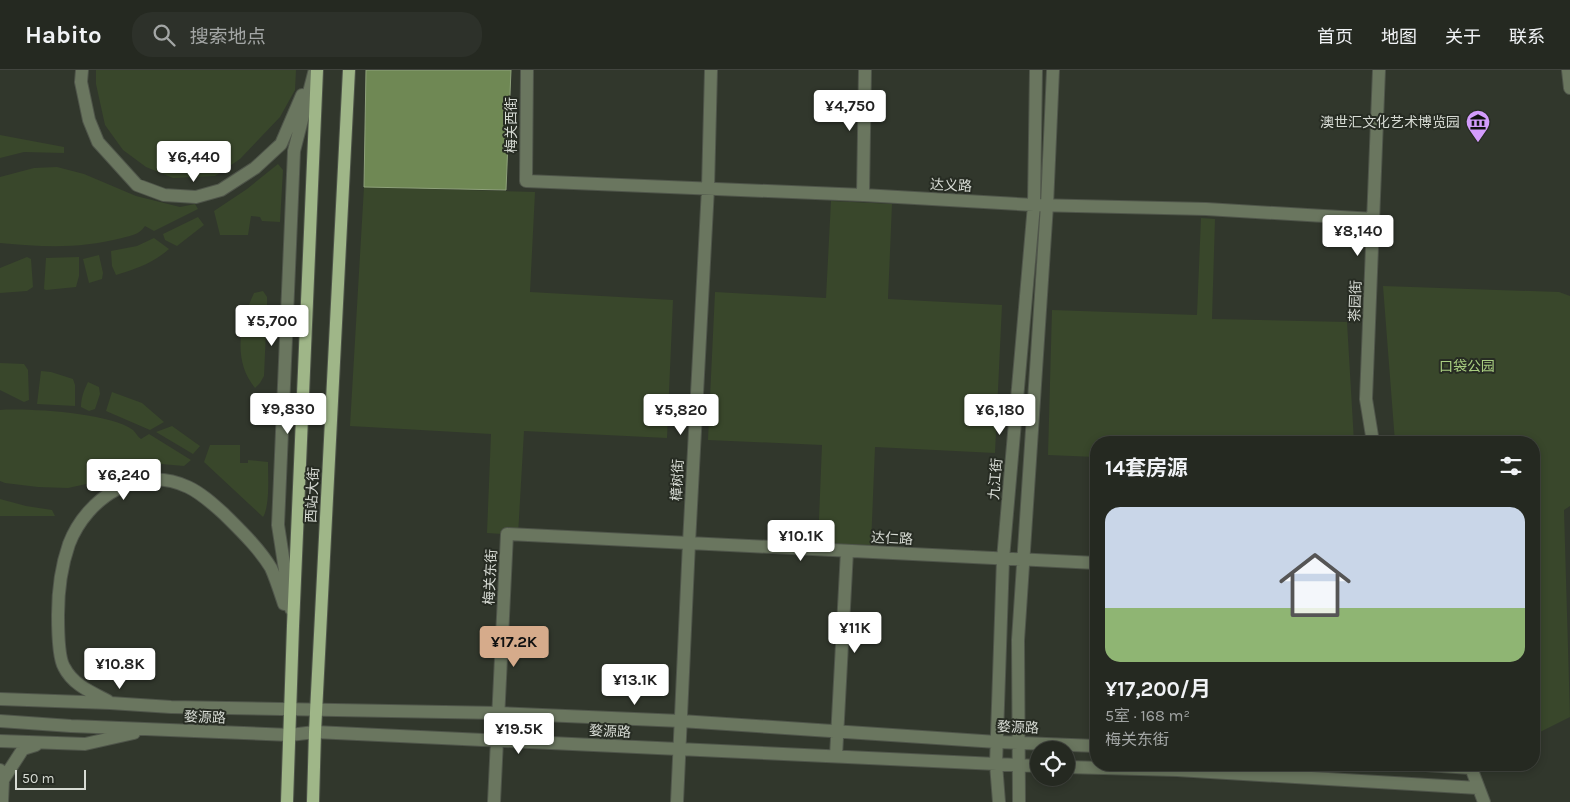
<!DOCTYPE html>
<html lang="zh">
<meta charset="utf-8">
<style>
:root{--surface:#252921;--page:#2d312a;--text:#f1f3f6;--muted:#a3a6a5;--line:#42453f;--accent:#d6ab8b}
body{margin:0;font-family:Karla,"Noto Sans SC",sans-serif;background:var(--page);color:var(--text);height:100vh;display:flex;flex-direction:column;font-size:19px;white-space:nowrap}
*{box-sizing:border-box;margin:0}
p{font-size:16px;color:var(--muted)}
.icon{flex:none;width:28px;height:28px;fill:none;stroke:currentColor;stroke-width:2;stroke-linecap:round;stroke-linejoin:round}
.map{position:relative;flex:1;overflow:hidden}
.panel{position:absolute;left:1090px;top:366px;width:450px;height:335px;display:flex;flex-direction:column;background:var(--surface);border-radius:20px;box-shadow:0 2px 8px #0003,0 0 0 1px var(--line)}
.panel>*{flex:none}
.tools{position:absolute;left:1030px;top:671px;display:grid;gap:10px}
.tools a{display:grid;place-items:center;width:45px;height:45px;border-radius:50%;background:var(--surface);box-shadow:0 2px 8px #0003,0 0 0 1px var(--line);font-size:25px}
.scale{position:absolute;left:15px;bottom:12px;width:71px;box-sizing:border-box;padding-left:5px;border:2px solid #d7dbd4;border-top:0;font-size:14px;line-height:18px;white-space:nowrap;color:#d7dbd4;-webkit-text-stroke:4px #272c23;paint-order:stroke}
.price{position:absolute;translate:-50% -42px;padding:0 11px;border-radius:5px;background:#fff;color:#222;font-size:16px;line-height:32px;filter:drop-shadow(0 1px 2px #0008)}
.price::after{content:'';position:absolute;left:50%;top:30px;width:15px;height:11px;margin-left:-8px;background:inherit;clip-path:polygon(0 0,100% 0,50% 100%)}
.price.current{background:var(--accent);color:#111}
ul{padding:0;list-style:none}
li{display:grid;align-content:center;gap:10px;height:265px;padding:0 15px}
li+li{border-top:1px solid var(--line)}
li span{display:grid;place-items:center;height:155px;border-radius:15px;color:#555}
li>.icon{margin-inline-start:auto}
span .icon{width:90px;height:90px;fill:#fffc;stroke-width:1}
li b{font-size:21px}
h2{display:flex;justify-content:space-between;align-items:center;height:60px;padding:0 15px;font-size:21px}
header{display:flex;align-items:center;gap:30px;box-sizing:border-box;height:70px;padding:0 25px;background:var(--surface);border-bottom:1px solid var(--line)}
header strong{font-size:24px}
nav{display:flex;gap:28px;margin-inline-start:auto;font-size:18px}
.search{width:350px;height:45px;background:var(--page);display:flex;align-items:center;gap:12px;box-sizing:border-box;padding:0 18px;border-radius:20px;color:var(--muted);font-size:19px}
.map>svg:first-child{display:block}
.green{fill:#39472b}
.water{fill:#6f8854;stroke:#8ea17a}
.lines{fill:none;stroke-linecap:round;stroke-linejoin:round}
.minor-casing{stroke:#4f554a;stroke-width:14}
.major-casing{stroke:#4f554a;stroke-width:14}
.minor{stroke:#6a765f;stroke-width:12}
.major{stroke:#9fb688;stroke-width:12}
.labels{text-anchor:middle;stroke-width:4;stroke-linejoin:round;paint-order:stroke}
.poi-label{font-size:14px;fill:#d7dbd4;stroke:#272c23;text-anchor:end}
.street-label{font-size:14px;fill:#d7dbd4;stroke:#272c23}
.park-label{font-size:14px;fill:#a9ce81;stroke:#272c23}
</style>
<header>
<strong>Habito</strong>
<div class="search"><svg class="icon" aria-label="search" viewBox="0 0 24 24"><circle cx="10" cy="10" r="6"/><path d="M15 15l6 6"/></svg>搜索地点</div>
<nav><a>首页</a><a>地图</a><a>关于</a><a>联系</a></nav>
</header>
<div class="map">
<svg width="1570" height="732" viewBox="0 0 1570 732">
<rect width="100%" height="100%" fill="#31372c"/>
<path class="green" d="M96 0H296L295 20 280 47 240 89 215 106 173 108 146 97 123 80 105 55 96 14Z
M0 65 64 77V83L24 82 0 88Z
M278 94 283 100 280 152 262 151 260 147 251 146 248 165H220L214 141 247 119Z
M57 97 84 104 136 126 180 137 195 134 198 139 154 161 145 156C139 165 132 165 122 168 79 179 44 177 0 173V107L34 98Z
M364 117 535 122 530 222 673 230 667 368 524 361 518 465 487 463 491 364 350 356Z
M831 131 892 134 888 229 1002 235 995 383 875 377 871 475 818 473 822 375 708 370 715 222 826 228Z
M198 147 204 155 177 176 165 170 163 164Z
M1201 148 1215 149 1212 249 1347 252 1354 372H1096V387L1048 385 1052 240 1197 245Z
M154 168 169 179C153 193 136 199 116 205L112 196 111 181 137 176Z
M99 185 103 203 102 209 89 213 83 189Z
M27 187 31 189 33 217 27 221 0 223V198Z
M79 187V206L76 217 46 220 44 219 46 188Z
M1383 216 1559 222 1570 226V436L1564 440 1570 647 1534 665V372H1395Z
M263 221 267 227V237L264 306 260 313 255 318C232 290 240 253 254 223Z
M0 293 24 294 28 300 29 330 24 332 0 320Z
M41 301 51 302 73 309 75 315V336L37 334Z
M88 312 99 317 100 324 95 339 89 341 81 337C81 328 84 320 88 312Z
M112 322 142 333 164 352 150 360 106 341Z
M0 340C29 338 110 343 133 360 136 363 138 367 141 369L149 364 191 390 184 396 150 393 130 397 91 413 68 418 38 417 5 413 0 411Z
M172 356 200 376 193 384 156 362Z
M210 375H240V393H248V390L268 392C268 406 270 436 263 447L204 392Z
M0 429 26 436 52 440 55 446H0Z"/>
<path class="water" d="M366 0H511L506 120 364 117Z"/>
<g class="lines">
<defs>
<path id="minor" d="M82 0 81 12 89 50 98 72 137 115 164 125 196 127 221 120 255 98 281 74 302 25
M527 0 526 111 863 125 1034 135 1206 139 1374 149
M1568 0 1570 18
M863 125 865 0
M1373 372 1366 329 1379 0
M291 539 278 455 294 81 314 3
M0 629 110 633 171 637 499 643 681 651 997 672 1096 676
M108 631C91 622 73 615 64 597 58 587 58 557 58 545 58 521 61 497 69 474 87 427 139 394 188 417 201 423 213 434 224 444 240 460 259 478 271 498 276 509 280 522 284 534
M0 651 71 656 290 665 315 662 1039 696
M0 671 85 674 134 663
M836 686 847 481
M1426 695 1471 698
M1470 695 1484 732
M1066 697 1177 700 1478 718
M0 700 3 710 23 679 36 675
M2 732 3 710
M494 732 507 464 1096 493
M677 732 689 473 708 118 711 0
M999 732 996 694 1003 489 1034 135 1036 0
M1019 732 1018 570 1047 135 1053 0"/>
<path id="major" d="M287 732 293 556 317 0
M313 732 315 662 349 0"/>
</defs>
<use href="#minor" class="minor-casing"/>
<use href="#major" class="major-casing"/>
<use href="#minor" class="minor"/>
<use href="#major" class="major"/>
</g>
<defs>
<symbol id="museum-pin" viewBox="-11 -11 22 30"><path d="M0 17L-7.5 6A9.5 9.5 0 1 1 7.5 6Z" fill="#d39cfc" stroke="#272c23"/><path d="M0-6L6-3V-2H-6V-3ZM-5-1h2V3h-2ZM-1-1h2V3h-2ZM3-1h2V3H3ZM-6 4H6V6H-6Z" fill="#111"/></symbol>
</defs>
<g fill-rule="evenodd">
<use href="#museum-pin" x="1464" y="38" width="28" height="38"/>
</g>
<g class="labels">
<g class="poi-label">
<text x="1460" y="57">澳世汇文化艺术博览园</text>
</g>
<g class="street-label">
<text transform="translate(511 55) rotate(-90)" y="5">梅关西街</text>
<text transform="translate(951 115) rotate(3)" y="5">达义路</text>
<text transform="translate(1355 231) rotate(-88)" y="5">茶园街</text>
<text transform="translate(995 409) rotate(-85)" y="5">九江街</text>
<text transform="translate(677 410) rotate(-87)" y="5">樟树街</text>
<text transform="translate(312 425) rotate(-87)" y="5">西站大街</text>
<text transform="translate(892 468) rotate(3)" y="5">达仁路</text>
<text transform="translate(490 507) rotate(-87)" y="5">梅关东街</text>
<text transform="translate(205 647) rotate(2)" y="5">婺源路</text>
<text transform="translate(1018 657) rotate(2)" y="5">婺源路</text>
<text transform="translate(610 661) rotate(3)" y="5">婺源路</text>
</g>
<g class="park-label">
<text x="1467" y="301">口袋公园</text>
</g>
</g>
</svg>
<div class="tools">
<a><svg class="icon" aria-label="locate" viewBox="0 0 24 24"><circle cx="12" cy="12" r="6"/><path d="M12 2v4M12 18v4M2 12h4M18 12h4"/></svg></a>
</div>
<div class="scale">50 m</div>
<b class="price" style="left:850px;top:62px">¥4,750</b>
<b class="price" style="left:194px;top:113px">¥6,440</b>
<b class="price" style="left:1358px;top:187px">¥8,140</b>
<b class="price" style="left:272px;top:277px">¥5,700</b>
<b class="price" style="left:288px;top:365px">¥9,830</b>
<b class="price" style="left:681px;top:366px">¥5,820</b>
<b class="price" style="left:1000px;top:366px">¥6,180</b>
<b class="price" style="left:124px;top:431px">¥6,240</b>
<b class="price" style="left:801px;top:492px">¥10.1K</b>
<b class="price" style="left:855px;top:584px">¥11K</b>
<b class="price current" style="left:514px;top:598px">¥17.2K</b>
<b class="price" style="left:120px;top:620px">¥10.8K</b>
<b class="price" style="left:635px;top:636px">¥13.1K</b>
<b class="price" style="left:519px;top:685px">¥19.5K</b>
<section class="panel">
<h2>14套房源<svg class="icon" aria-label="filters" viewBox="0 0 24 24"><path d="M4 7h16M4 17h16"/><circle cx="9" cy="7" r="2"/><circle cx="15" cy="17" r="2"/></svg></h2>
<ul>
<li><span style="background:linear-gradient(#c9d6e8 65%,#8fb573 0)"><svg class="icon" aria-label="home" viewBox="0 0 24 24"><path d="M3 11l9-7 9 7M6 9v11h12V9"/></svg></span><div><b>¥17,200/月</b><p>5室 · 168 m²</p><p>梅关东街</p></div></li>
</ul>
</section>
</div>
